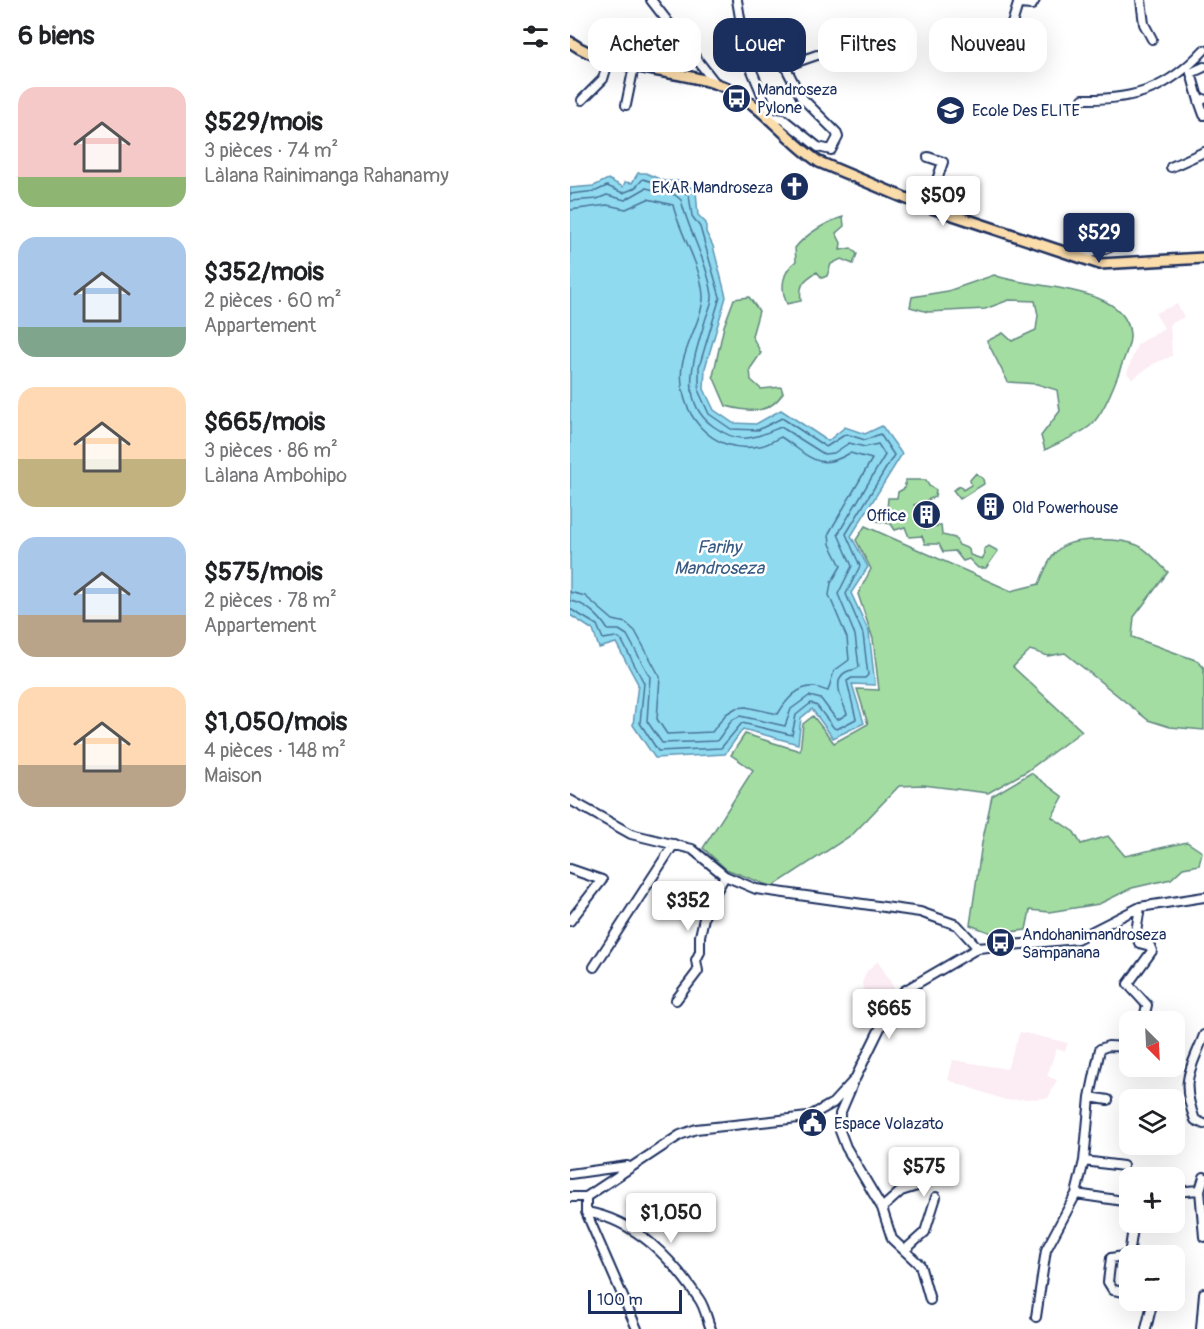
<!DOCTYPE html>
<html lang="fr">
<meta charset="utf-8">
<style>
:root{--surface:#fff;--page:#f6f6f6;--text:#202124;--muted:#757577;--accent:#1b2f5e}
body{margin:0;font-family:Pangolin,sans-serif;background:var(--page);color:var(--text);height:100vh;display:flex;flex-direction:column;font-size:22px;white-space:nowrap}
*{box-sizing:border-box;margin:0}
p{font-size:20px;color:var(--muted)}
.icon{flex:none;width:33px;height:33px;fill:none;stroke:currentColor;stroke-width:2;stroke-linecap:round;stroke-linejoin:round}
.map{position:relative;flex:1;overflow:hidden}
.side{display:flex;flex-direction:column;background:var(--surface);width:570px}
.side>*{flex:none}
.banner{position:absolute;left:18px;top:18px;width:525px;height:54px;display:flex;gap:12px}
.needle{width:39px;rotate:156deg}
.buttons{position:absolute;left:549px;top:1011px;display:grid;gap:12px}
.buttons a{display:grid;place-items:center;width:66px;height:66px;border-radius:12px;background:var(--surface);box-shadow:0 6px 24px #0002;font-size:30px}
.scale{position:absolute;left:18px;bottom:15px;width:94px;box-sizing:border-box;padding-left:6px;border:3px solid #1b2f5e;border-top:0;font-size:16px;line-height:21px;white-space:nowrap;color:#1b2f5e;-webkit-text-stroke:4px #fff;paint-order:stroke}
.price{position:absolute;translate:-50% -51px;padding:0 14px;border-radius:6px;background:#fff;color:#222;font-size:20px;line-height:39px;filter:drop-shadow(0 2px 3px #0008)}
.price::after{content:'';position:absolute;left:50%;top:36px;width:18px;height:14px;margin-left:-9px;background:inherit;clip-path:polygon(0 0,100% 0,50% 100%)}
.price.current{background:var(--accent);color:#fff}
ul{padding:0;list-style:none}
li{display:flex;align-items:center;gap:18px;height:150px;padding:0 18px}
li span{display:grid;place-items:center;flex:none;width:168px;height:120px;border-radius:18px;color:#555}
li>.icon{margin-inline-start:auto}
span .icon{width:72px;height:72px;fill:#fffc;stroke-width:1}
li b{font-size:26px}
h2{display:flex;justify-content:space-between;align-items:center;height:72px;padding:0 18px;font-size:26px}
.tag{padding:0 21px;border-radius:18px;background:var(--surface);box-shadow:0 6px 24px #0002;font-size:21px;line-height:54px}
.tag.current{background:var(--accent);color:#fff}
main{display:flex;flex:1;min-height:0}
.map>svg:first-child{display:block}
.built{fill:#fcecf4}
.green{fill:#a4dda1;stroke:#608680;stroke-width:1.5}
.water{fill:#8fdaef;stroke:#6196b5;stroke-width:1.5}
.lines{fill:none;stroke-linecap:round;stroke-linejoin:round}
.shore{stroke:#497398;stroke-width:1.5}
.minor-casing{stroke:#1b2f5e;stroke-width:12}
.major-casing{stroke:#1b2f5e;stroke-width:14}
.minor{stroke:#fff;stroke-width:8}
.major{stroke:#fbdcab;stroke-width:9}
.labels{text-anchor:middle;stroke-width:5;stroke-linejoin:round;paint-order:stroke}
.poi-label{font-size:16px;fill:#1b2f5e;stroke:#fff;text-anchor:start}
.water-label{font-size:18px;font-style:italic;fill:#385a82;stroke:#fff}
</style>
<main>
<section class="side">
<h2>6 biens<svg class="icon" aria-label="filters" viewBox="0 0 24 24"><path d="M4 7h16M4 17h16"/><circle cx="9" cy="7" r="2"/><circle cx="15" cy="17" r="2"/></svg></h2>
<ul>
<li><span style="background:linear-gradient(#f6c9c9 75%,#8fb573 0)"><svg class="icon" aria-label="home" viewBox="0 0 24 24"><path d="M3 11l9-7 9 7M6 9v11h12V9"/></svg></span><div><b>$529/mois</b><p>3 pièces · 74 m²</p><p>Làlana Rainimanga Rahanamy</p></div></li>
<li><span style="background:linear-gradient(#a9c7e8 75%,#7fa58c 0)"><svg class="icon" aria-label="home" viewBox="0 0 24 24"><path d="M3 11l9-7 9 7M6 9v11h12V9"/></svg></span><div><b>$352/mois</b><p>2 pièces · 60 m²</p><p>Appartement</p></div></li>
<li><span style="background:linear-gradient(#ffd9b3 60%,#c2b280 0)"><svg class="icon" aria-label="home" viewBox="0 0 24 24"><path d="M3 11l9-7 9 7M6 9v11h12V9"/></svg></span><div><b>$665/mois</b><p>3 pièces · 86 m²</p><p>Làlana Ambohipo</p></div></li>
<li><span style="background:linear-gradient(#a9c7e8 65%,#b9a48a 0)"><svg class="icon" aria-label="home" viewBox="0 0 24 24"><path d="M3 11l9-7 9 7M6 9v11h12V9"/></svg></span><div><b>$575/mois</b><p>2 pièces · 78 m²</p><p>Appartement</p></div></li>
<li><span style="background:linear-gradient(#ffd9b3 65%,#b9a48a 0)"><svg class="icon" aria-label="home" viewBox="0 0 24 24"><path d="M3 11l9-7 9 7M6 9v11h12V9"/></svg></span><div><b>$1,050/mois</b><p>4 pièces · 148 m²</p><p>Maison</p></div></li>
</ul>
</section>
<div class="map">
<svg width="634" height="1329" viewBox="0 0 634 1329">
<rect width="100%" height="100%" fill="#fff"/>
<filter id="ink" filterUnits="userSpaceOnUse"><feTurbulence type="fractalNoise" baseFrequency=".0167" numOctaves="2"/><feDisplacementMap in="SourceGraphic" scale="12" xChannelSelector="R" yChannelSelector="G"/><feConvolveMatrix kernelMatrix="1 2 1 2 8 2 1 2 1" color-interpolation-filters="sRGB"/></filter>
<g filter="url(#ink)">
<path class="built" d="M607 304 614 317 600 324 602 356 585 363 562 379 557 373 567 345 594 328 585 313Z
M308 961 324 988 319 993 322 997 304 1021 299 1014 292 983 296 972Z
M450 1032 498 1043 495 1051 486 1049 477 1076 487 1080 478 1098 435 1100 378 1080 383 1060 437 1069Z"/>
<path class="green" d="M273 217 274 226 266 233 271 243 270 250 281 248 287 254 283 264 271 259 261 264 257 276 252 278 247 272C233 280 229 285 231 301L217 304C210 288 212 272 226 261L225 248C235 235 256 222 273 217Z
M424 275C457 289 556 283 560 334 561 344 555 355 552 364 546 381 533 415 520 426 508 436 489 442 475 450L471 436 490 411 487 390 467 384 438 382 417 341 433 333 442 341 466 330 468 315 465 301 439 300 415 309 358 312 340 307 342 297 378 291Z
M179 297 189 311 182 336 191 353 180 369 181 380 191 389 211 387 213 393C199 415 179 412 156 406L143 376 154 326 164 299Z
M406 473 413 479 414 484 390 499 383 490 390 486 393 490 401 485 400 480Z
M335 480H356L359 486 366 490 365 497 344 505 355 529 371 525 372 535 385 538 389 545 399 549 400 555 412 559 415 554 414 549 419 546 428 551 416 568H408L399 559 393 561 385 551 373 552 369 544H355L352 536 339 537 335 527 325 530 321 524 307 521 309 513 317 510 318 498H327L328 492 335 488Z
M295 526 441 591 469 584C474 572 480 556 490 548 505 537 550 538 567 545 578 549 589 564 598 572L564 617 562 637 628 661 634 668V730L600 727 578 720 495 653 478 656 460 650 443 667 512 731 457 771 418 793 353 785 329 786 283 834 202 887 156 869 133 848 183 770 161 755 175 734 230 751 233 724 243 716 264 743 298 724 287 689 309 690 303 639 288 594 301 569 286 540Z
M461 773 493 797 482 817 504 832 511 844 538 836 555 856 617 842 632 852 629 865 613 868 601 879 562 888 529 904 479 912 460 910 456 930 424 934 400 925 412 843 422 796Z"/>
<path class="water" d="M68 173H76L94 181H111L126 191 128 215 136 223V232L143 246 156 297 135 368 134 389 144 410 163 423 186 424 211 410 258 441 275 427 295 434 312 426 332 454 281 536 298 567 281 593 299 632 305 685 282 684 294 723 263 738 242 709 231 718 228 744 173 729 155 754 85 758 63 725 68 684 46 643 29 648 23 630 0 615V188L24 186 38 179 53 187 55 182 62 183Z"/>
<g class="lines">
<path class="shore" d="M0 194 26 191 37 186 53 193 65 188 73 179C89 184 105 186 119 195L122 216 130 227 150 297 129 367V392L139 414 161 429 188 430 212 418 256 447 276 434 295 440 310 434 324 455 276 534 290 566 276 594 293 634 298 675 295 678H282L277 681 286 719 267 729 264 728 247 706 241 703 226 715 222 735 172 723 151 748 88 751 70 723 74 683 52 641 46 637 33 639 27 625 0 609
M0 201 27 199 37 195 55 200 76 188 105 195 111 200C119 232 137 261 142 295 143 303 137 313 135 321 125 355 107 401 143 426 171 446 183 438 211 427L254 454 264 453 279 443 295 447 308 444 315 455 268 534 282 566 268 594 285 635 289 667C285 671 282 669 276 672 261 680 273 702 277 714L269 719H266L251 699 239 696 221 709 215 726 170 716 162 720 147 741 92 743 77 721 80 677 57 635 49 630H38C31 618 15 602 0 601
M0 210 37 205 56 209 78 199 103 205C110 235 131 264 133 296 134 313 115 346 112 366 106 412 141 456 190 446 198 445 204 440 211 437 239 455 247 473 280 453L302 459 259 533 260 544 271 566 261 583 259 595 277 638 279 660 264 671 258 691C254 690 250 688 245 687 227 685 215 702 208 714L176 707 166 708 156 714 142 732 97 734 87 719 90 677 65 631 56 623 43 620 15 596 0 592"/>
<defs>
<path id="minor" d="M81 0 146 84
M167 0 177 59 204 123 207 118 213 119 248 147 261 150 268 137 266 132 231 97 215 66 247 55
M571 0 574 24 582 39
M441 27 448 4 462 5 465 0
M634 67 621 73 629 101 634 99
M513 99C565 100 598 89 634 50
M12 100 33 79 39 59
M629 101 634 115
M56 105 64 66
M358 157 373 162 358 207
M601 167 634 152
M506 255 511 256 540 247 549 221
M0 800 61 834 122 849 155 876 186 889 350 912 387 925 408 948
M0 869 32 880 0 921
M570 907 566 932 569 943 580 946 582 951 558 984 577 1005 573 1022
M24 967 104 844
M106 1000 128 971 126 960 130 952V936L136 909 155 876
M634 1035C620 1072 610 1079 625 1120L634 1124
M282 1086 270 1114V1131L276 1147 312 1208 322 1239 350 1265 360 1300
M520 1097 538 1100
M514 1161 553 1166
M0 1174 57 1166
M634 1177 630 1190 634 1237
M604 1192 630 1190
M506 1194 560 1202
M0 1197H16
M16 1197 110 1135 126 1129 238 1117 263 1103 285 1079 314 1020 334 991 408 948 507 939 570 907 634 897
M16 1197V1212L67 1329
M312 1208 331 1191 347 1186 345 1160
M16 1212C66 1220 102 1259 129 1299 135 1307 137 1320 141 1329
M335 1250 355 1232 366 1197
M560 1293 543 1290 538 1282 541 1258 559 1255 564 1222
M466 1317 476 1250 506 1194 514 1161 520 1097 530 1049 538 1046 560 1047
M576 1329 583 1300
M631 1329 634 1293"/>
<path id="major" d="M0 42C41 71 101 68 147 84 189 99 213 138 249 162L347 203 530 264 634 258"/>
</defs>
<use href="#minor" class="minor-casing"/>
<use href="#major" class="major-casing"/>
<use href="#minor" class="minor"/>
<use href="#major" class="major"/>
</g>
</g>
<defs>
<symbol id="bus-disc" viewBox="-11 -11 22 22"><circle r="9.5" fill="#1b2f5e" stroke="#fff"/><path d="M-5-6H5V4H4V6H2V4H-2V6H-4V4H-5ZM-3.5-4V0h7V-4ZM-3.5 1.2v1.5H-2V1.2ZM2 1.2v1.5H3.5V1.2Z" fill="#fff"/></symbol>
<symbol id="school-disc" viewBox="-11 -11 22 22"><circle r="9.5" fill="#1b2f5e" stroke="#fff"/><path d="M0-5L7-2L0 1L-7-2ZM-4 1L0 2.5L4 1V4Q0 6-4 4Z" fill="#fff"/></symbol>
<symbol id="church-disc" viewBox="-11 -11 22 22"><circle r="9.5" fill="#1b2f5e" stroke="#fff"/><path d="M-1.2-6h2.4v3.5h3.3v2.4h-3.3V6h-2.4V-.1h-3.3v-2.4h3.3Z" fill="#fff"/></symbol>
<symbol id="building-disc" viewBox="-11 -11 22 22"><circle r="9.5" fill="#1b2f5e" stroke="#fff"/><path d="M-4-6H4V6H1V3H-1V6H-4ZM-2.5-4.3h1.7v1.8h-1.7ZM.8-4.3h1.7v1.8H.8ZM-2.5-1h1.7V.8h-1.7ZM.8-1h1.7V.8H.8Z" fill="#fff"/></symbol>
<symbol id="civic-disc" viewBox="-11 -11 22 22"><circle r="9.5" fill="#1b2f5e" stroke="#fff"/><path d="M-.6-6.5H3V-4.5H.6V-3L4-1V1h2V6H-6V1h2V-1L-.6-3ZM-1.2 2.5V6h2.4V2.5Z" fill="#fff"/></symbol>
</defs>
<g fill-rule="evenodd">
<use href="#bus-disc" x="150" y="82" width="33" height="33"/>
<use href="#school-disc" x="364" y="94" width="33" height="33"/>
<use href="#church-disc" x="208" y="170" width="33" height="33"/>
<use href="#building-disc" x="404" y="490" width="33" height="33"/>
<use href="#building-disc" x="340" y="498" width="33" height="33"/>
<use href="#bus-disc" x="414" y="926" width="33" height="33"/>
<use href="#civic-disc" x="226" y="1106" width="33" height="33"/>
</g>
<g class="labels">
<g class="poi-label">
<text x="187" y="95">Mandroseza<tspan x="187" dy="18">Pylone</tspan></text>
<text x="402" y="116">Ecole Des ELITE</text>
<text x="203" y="193" text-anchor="end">EKAR Mandroseza</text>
<text x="442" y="513">Old Powerhouse</text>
<text x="336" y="521" text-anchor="end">Office</text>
<text x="452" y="940">Andohanimandroseza<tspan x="452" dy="18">Sampanana</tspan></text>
<text x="264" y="1129">Espace Volazato</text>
</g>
<g class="water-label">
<text x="149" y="553">Farihy<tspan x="149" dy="21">Mandroseza</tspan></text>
</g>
</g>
</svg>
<div class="buttons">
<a><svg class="needle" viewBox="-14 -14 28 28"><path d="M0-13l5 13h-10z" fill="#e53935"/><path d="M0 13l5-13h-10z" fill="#757577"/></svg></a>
<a><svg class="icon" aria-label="layers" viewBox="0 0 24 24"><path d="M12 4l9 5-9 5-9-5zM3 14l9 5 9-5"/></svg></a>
<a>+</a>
<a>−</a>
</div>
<div class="scale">100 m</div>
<b class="price" style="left:373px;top:227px">$509</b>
<b class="price current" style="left:529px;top:264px">$529</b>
<b class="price" style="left:118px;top:932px">$352</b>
<b class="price" style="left:319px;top:1040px">$665</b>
<b class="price" style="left:354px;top:1198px">$575</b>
<b class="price" style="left:101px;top:1244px">$1,050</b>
<div class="banner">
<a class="tag">Acheter</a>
<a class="tag current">Louer</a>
<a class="tag">Filtres</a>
<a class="tag">Nouveau</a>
</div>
</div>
</main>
